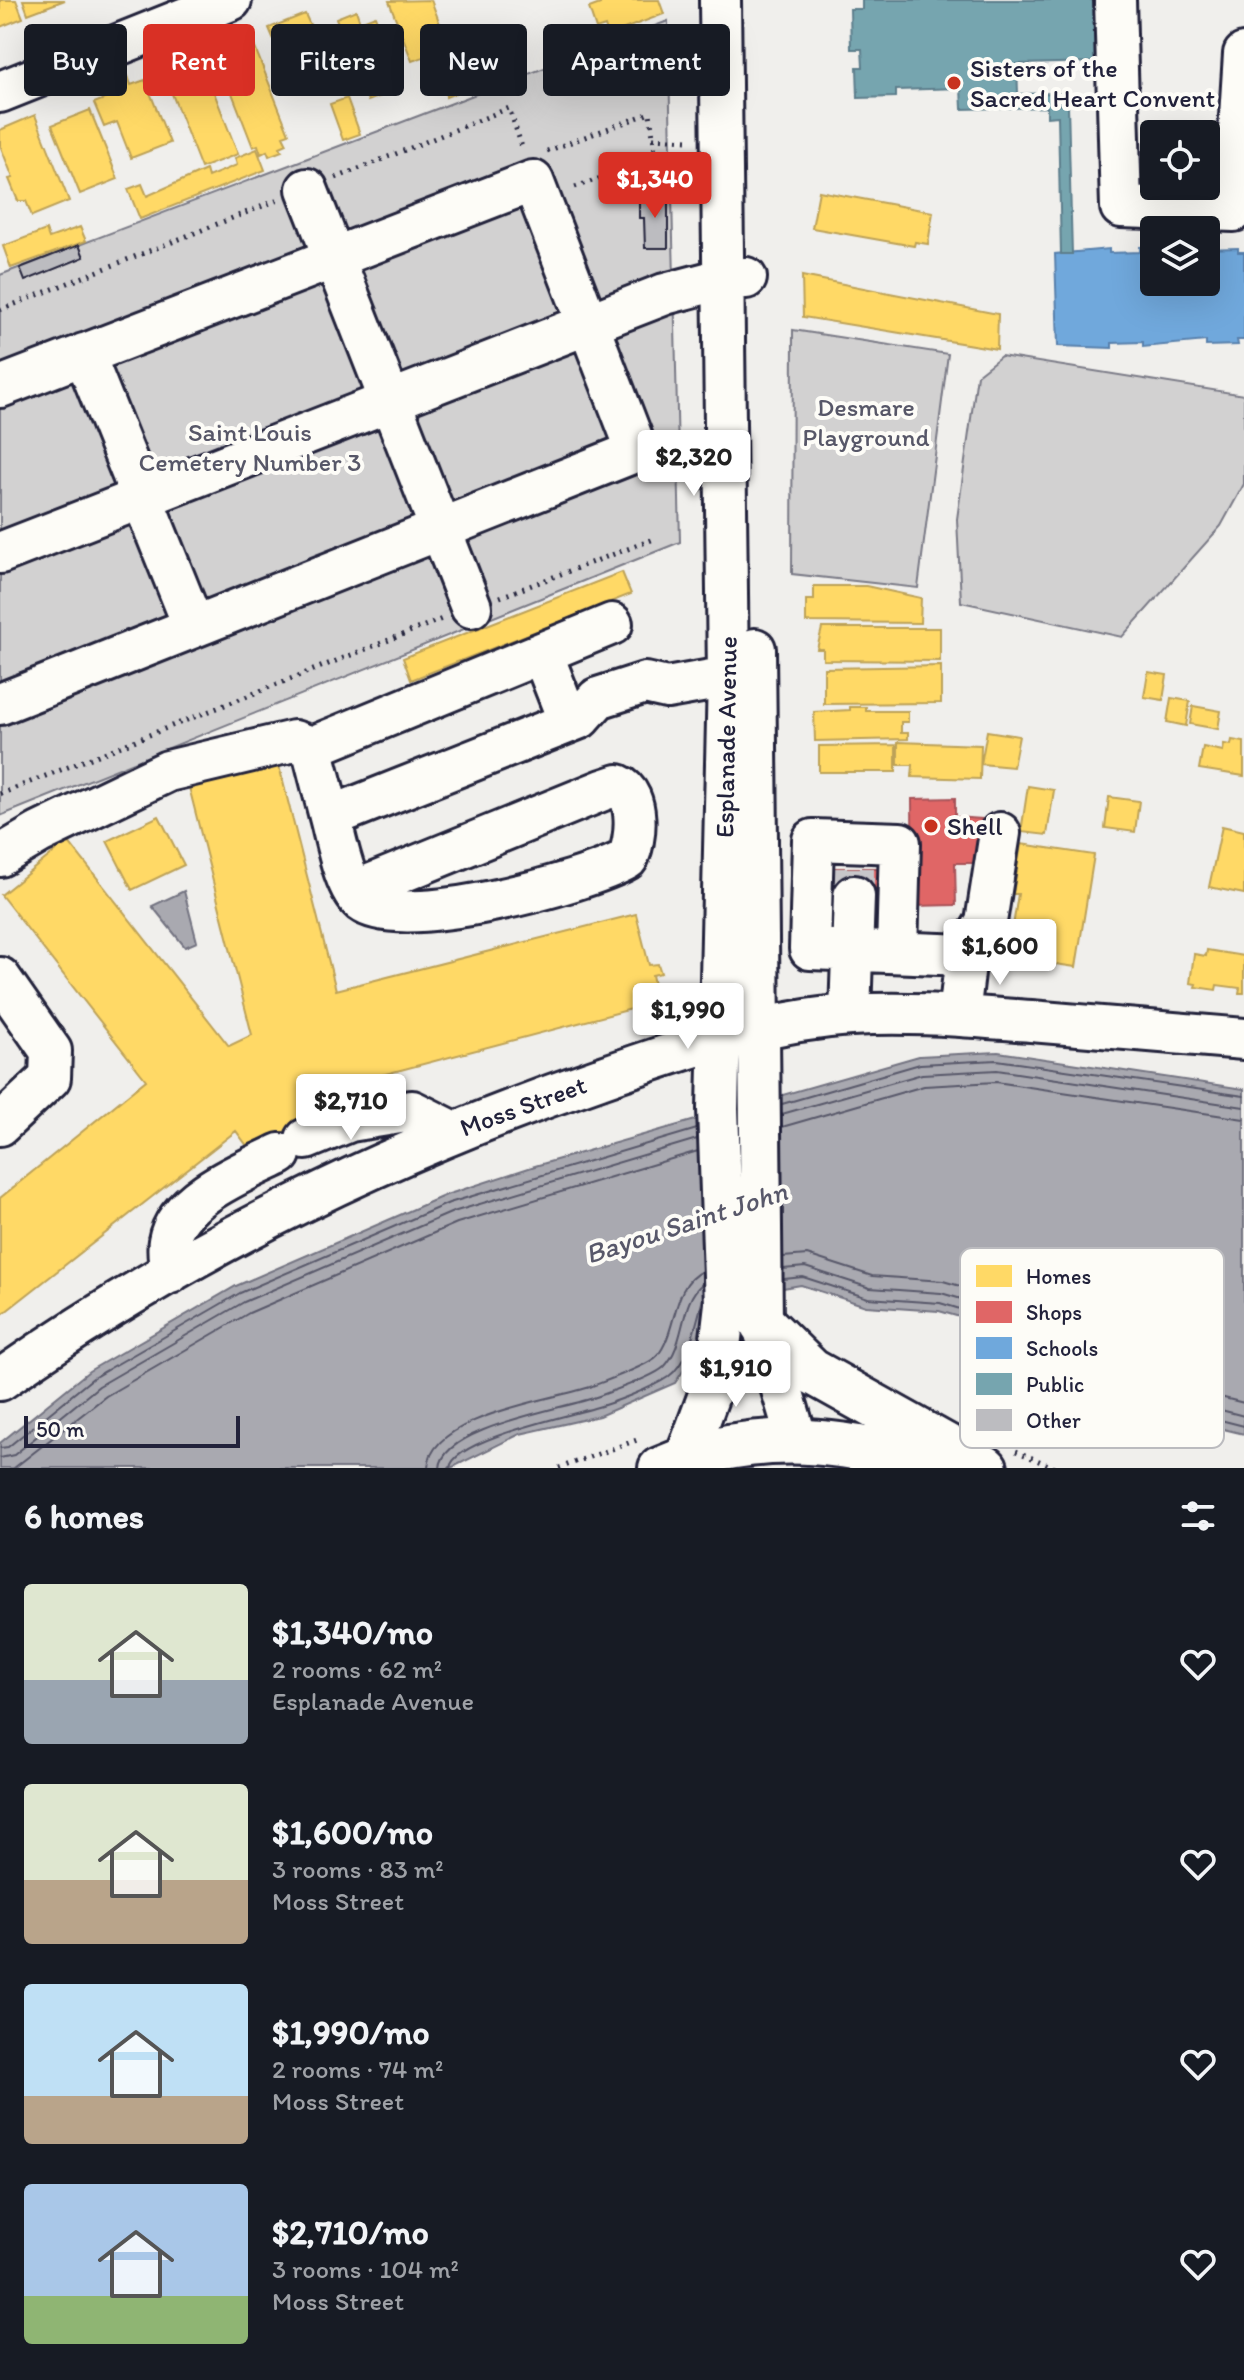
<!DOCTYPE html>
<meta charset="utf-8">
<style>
:root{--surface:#171b24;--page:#242831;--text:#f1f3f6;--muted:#9ea1a6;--accent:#d93025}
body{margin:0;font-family:Itim,sans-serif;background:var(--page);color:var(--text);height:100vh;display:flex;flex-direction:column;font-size:30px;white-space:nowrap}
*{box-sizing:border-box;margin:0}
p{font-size:26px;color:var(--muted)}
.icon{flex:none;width:44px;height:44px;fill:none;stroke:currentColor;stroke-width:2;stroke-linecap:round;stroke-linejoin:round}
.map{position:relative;height:1468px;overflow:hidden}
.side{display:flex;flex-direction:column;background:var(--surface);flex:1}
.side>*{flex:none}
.hud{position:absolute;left:24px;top:24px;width:800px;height:72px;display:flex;gap:16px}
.tools{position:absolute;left:1140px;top:120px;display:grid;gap:16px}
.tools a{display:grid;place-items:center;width:80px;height:80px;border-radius:8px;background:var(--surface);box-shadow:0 8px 32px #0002;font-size:40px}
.scale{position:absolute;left:24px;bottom:20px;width:216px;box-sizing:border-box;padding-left:8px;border:4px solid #22223b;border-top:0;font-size:22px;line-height:28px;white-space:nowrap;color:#22223b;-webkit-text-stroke:6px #fdfcf7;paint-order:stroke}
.price{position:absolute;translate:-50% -68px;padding:0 18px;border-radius:8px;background:#fff;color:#222;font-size:26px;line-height:52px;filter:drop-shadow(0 2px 4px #0008)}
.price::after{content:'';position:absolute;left:50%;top:48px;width:24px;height:18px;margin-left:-12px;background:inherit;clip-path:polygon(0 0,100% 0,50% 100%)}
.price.selected{background:var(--accent);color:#fff}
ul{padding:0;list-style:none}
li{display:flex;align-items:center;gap:24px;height:200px;padding:0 24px}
li span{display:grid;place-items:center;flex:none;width:224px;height:160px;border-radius:8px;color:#555}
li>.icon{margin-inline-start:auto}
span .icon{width:96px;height:96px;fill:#fffc;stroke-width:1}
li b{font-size:34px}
h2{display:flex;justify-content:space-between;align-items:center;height:96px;padding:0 24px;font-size:34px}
.tag{padding:0 28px;border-radius:8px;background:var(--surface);box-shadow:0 8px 32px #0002;font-size:28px;line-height:72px}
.tag.selected{background:var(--accent);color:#fff}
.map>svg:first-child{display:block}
.green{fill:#d2d1d1;stroke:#7a7a86;stroke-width:2}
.water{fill:#a9a9b0;stroke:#737381;stroke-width:2}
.homes{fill:#ffd966;stroke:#bda259;stroke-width:2}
.shops{fill:#e06666;stroke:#a75259;stroke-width:2}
.schools{fill:#6fa8dc;stroke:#5880ac;stroke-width:2}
.public{fill:#76a5af;stroke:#5d7e8c;stroke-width:2}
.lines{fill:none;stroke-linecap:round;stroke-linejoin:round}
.shore{stroke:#58586a;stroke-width:2}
.building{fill:#bcbcc0;stroke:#22223b;stroke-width:2}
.minor-tunnel{stroke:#c7c6c9;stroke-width:40;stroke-dasharray:40 20;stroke-linecap:butt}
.minor-casing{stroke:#22223b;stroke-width:46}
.major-casing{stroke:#22223b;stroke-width:50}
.path{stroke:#22223b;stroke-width:5;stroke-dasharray:2 6;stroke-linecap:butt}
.minor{stroke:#fdfcf7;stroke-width:40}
.major{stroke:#fdfcf7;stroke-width:44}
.poi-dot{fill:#c8321e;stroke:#fdfcf7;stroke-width:3}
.labels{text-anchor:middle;stroke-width:8;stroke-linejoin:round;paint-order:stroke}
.poi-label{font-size:26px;fill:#22223b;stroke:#fdfcf7;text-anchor:start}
.park-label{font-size:26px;fill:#575768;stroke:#fdfcf7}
.street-label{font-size:26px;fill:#22223b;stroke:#fdfcf7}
.water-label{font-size:28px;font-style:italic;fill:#58586a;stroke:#fdfcf7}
.key{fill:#fdfcf7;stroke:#bbbbbf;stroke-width:2}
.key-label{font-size:22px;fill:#22223b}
</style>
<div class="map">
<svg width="1244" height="1468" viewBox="0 0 1244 1468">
<rect width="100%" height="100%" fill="#f0efec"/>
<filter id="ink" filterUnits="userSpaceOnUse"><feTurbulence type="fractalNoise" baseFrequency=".0125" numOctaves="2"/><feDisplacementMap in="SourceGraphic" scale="16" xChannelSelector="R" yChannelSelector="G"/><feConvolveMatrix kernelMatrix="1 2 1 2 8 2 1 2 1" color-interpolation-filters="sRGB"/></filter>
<g filter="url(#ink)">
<path class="green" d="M668 21 680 542 0 816V275Z
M793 330 948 354 918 588 792 574Z
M1001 356 1244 395V484L1221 526 1122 637 961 602 957 519 977 375Z"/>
<path class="water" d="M184 891 197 942 185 947 152 906Z
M998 1052 1244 1089V1434L1190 1421 1155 1387 1094 1346 1005 1330 939 1311 866 1306 801 1285 711 1300 696 1352 675 1383 599 1416 520 1434 451 1468H0V1443L89 1371 236 1286 446 1195 535 1166 919 1056Z"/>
<path class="homes" d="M0 0H16L23 18 0 27Z
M23 0H65L28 14Z
M431 0 449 48 412 61 389 1Z
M599 0H659L664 14 608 35 605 26 596 29 589 8 600 4Z
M356 10 360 22 375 16 402 88 368 101 336 18Z
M305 14 326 59 323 60 331 80 307 90 302 79 292 83 269 28Z
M248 30 289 134 283 136 287 144 280 147 282 151 269 156 267 151 261 154 258 145 253 147 213 44Z
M197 49 238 154 201 168 160 63Z
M464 66 473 86 446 97V74Z
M128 76 131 85 145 80 170 143 131 158 117 122 104 127 94 103 107 98 102 86Z
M347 98 360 134 343 140 330 104Z
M90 110 118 179 80 194 52 125Z
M35 115 69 201 32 216 26 201H18L9 179 13 178 0 145V130Z
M257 149 265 170 140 219 128 189 142 184 147 196 206 170 208 177 237 165 235 158Z
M819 191 933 212 928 244 915 242 914 246 812 228Z
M80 227 86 241 11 268 3 246 46 230 49 238Z
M802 276 998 314 997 349 803 317Z
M622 572 631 594 411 680 403 658Z
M814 586H866L921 598 920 623 806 622V600H814Z
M822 628H940V661L823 660V649H817Z
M941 666V703L824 704V668Z
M1148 672 1167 675 1163 700 1144 697Z
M1171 698 1190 701 1186 726 1167 722Z
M1193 706 1221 711 1218 729 1190 724Z
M850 707H866V711H908V722H901V733H908V739L815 741 814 712 850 710Z
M987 731 1019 736 1013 767 981 764Z
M1232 740 1244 742V776L1199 769 1203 747 1223 751 1224 744 1231 745Z
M898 742 981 745 980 779 912 777 913 765H898Z
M896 745V772H819V746Z
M278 762 336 990 636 914 649 965 658 964 661 973 652 975 658 1002 321 1091 328 1124 256 1158 236 1131 0 1316V1198L146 1080 1 895 68 841 229 1046 252 1035 188 783Z
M1028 786 1054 790 1047 835 1021 832Z
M1109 797 1139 801 1135 832 1105 828Z
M159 816 184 865 132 890 107 841Z
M1222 826 1244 831V894L1209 887Z
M1021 844 1094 855 1076 967 1014 958 1015 947 1010 946 1018 894H1013Z
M1207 950 1244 956V993H1239L1240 988 1217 985 1216 990 1195 987 1196 984 1190 983 1194 954 1206 956Z"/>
<path class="shops" d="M955 798V817L982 819 983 863H955L956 905 913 906 912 799Z
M820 868H890V896H820Z"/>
<path class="schools" d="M1154 246V282H1206V249L1238 248V252H1244V340H1237L1238 345 1206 346V341L1143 347V342L1112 343V348L1058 346 1055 254 1109 249V253L1140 252V247Z"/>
<path class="public" d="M862 0H1097L1098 62 1017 64 1018 94 1059 93 1060 105H1068L1072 254H1061L1058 116 1047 117V107L962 109 961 88 896 90V97L858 98 857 67H863L862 49H851L850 9H862Z"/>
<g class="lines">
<path class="shore" d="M782 1104 920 1064 997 1060 1244 1096
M782 1114 922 1074 997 1070 1244 1107
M782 1127 924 1086 996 1082 1244 1119
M783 1257 807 1255 872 1276 943 1281 1012 1301 1104 1317 1173 1363 1204 1393 1244 1403
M783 1269 805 1267 870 1288 941 1293 1009 1313 1100 1329 1165 1373 1198 1404 1244 1416
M784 1279 803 1277 868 1298 940 1303 1007 1323 1097 1338 1159 1381 1193 1413 1244 1426
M0 1448 8 1447 93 1378 240 1293 449 1203 697 1129
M0 1458 14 1455 99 1386 244 1302 453 1212 697 1139
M14 1468 106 1396 249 1313 457 1223 698 1151
M428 1468C429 1416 551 1400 590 1387 605 1381 648 1366 657 1356 678 1331 671 1286 702 1271
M440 1468C442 1427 564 1409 596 1397 612 1391 652 1378 664 1367 686 1345 679 1303 702 1284
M450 1468C453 1440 568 1416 594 1408 613 1403 652 1388 668 1377 690 1361 696 1323 703 1299"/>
</g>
<path class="building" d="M668 194V248H645L644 218H639V195Z
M79 245 84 257 25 281 20 268Z"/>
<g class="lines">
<path class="minor-tunnel" d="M854 896V868"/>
<defs>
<path id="minor" d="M1115 0 1121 207 1234 211 1244 54
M0 92 231 0
M307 189 471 607
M84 354 194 627
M0 387 533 181 637 451 0 704
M0 553 665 294 722 279 746 278
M755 649 762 1323 797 1440
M542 653 569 722
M312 747 612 624
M330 817C336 839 344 887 362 902 401 932 585 883 627 859 637 841 640 794 618 785L603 790 355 891
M0 856 39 833 168 771 294 741 312 747 330 817 580 718 598 698 645 683 667 688 751 673
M897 952 900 843 813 840 810 949 966 955
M0 978 51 1051 50 1078 0 1125
M850 1015 854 896
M959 1016 966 955 986 922 1000 833
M306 1139 350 1121 412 1111 454 1132
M170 1273C170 1263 167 1251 169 1241 176 1198 245 1171 280 1154
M0 1380C184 1251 388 1151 600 1078 683 1049 763 1021 851 1015 912 1011 971 1017 1031 1021 1102 1027 1173 1033 1244 1039
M659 1468 686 1457 717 1373 725 1304 718 1109 728 677 720 0"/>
<path id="major" d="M762 1323 811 1371 985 1468
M683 1468 686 1457C780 1429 855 1443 947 1468"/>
</defs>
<use href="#minor" class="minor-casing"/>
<use href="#major" class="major-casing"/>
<path class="path" d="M653 138 688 140
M547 151 650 113 656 159 572 188
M336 178 509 108 523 150
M0 310 278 200
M668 441 694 438
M500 597 654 539
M0 794 442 619
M1016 1451 1055 1468
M559 1468 637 1440"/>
<use href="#minor" class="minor"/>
<use href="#major" class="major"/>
</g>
</g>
<g class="poi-dot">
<circle cx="954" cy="83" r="8"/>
<circle cx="931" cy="826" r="8"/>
</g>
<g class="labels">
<g class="poi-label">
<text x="970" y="77">Sisters of the<tspan x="970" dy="30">Sacred Heart Convent</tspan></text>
<text x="947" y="835">Shell</text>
</g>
<g class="park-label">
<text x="866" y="416">Desmare<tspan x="866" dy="30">Playground</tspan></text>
<text x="250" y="441">Saint Louis<tspan x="250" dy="30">Cemetery Number 3</tspan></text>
</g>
<g class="street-label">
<text transform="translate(726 737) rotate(-89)" y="9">Esplanade Avenue</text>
<text transform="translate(523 1106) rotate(-20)" y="9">Moss Street</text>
</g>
<g class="water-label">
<text transform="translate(686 1222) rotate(-18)" y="10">Bayou Saint John</text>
</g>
</g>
<rect x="960" y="1248" width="264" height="200" rx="12" class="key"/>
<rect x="976" y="1265" width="36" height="22" fill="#ffd966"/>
<rect x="976" y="1301" width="36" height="22" fill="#e06666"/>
<rect x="976" y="1337" width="36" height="22" fill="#6fa8dc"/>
<rect x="976" y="1373" width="36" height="22" fill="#76a5af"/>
<rect x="976" y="1409" width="36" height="22" fill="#bcbcc0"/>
<g class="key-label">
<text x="1026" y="1284">Homes</text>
<text x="1026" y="1320">Shops</text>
<text x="1026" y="1356">Schools</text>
<text x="1026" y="1392">Public</text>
<text x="1026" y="1428">Other</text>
</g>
</svg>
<div class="tools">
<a><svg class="icon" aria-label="locate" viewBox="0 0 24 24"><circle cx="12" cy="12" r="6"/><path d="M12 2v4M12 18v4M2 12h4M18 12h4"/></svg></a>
<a><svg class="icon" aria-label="layers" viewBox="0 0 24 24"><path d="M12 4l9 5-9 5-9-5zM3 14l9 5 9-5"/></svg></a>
</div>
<div class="scale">50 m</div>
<b class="price selected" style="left:655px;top:220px">$1,340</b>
<b class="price" style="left:694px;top:498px">$2,320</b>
<b class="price" style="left:1000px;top:987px">$1,600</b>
<b class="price" style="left:688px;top:1051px">$1,990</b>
<b class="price" style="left:351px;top:1142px">$2,710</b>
<b class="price" style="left:736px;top:1409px">$1,910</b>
<div class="hud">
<a class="tag">Buy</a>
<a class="tag selected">Rent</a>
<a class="tag">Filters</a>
<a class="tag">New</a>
<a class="tag">Apartment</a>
</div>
</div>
<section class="side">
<h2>6 homes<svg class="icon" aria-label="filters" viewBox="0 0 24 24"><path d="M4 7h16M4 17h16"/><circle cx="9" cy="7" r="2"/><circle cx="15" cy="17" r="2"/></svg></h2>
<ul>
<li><span style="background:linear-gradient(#dfe7d0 60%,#9aa5b1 0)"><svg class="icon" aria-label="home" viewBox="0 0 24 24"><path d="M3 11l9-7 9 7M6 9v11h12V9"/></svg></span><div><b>$1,340/mo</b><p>2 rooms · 62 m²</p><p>Esplanade Avenue</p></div><svg class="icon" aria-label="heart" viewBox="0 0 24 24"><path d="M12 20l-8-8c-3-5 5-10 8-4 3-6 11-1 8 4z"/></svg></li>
<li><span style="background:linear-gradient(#dfe7d0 60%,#b9a48a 0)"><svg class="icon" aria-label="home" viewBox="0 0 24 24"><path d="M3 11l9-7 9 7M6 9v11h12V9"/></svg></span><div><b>$1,600/mo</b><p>3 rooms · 83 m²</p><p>Moss Street</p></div><svg class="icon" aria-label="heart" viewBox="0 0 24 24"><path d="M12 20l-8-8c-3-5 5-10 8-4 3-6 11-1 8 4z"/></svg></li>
<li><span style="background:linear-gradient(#bfe0f5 70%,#b9a48a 0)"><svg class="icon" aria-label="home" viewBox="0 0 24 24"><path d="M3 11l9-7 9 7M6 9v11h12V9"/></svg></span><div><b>$1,990/mo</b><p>2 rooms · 74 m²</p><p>Moss Street</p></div><svg class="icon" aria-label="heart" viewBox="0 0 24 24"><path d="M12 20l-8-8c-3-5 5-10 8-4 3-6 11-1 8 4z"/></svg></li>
<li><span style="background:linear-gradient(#a9c7e8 70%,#8fb573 0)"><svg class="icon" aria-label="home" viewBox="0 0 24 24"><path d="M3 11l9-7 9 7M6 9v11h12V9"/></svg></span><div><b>$2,710/mo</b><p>3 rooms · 104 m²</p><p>Moss Street</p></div><svg class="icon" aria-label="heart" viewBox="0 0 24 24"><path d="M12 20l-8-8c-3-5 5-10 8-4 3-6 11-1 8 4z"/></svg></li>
</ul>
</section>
